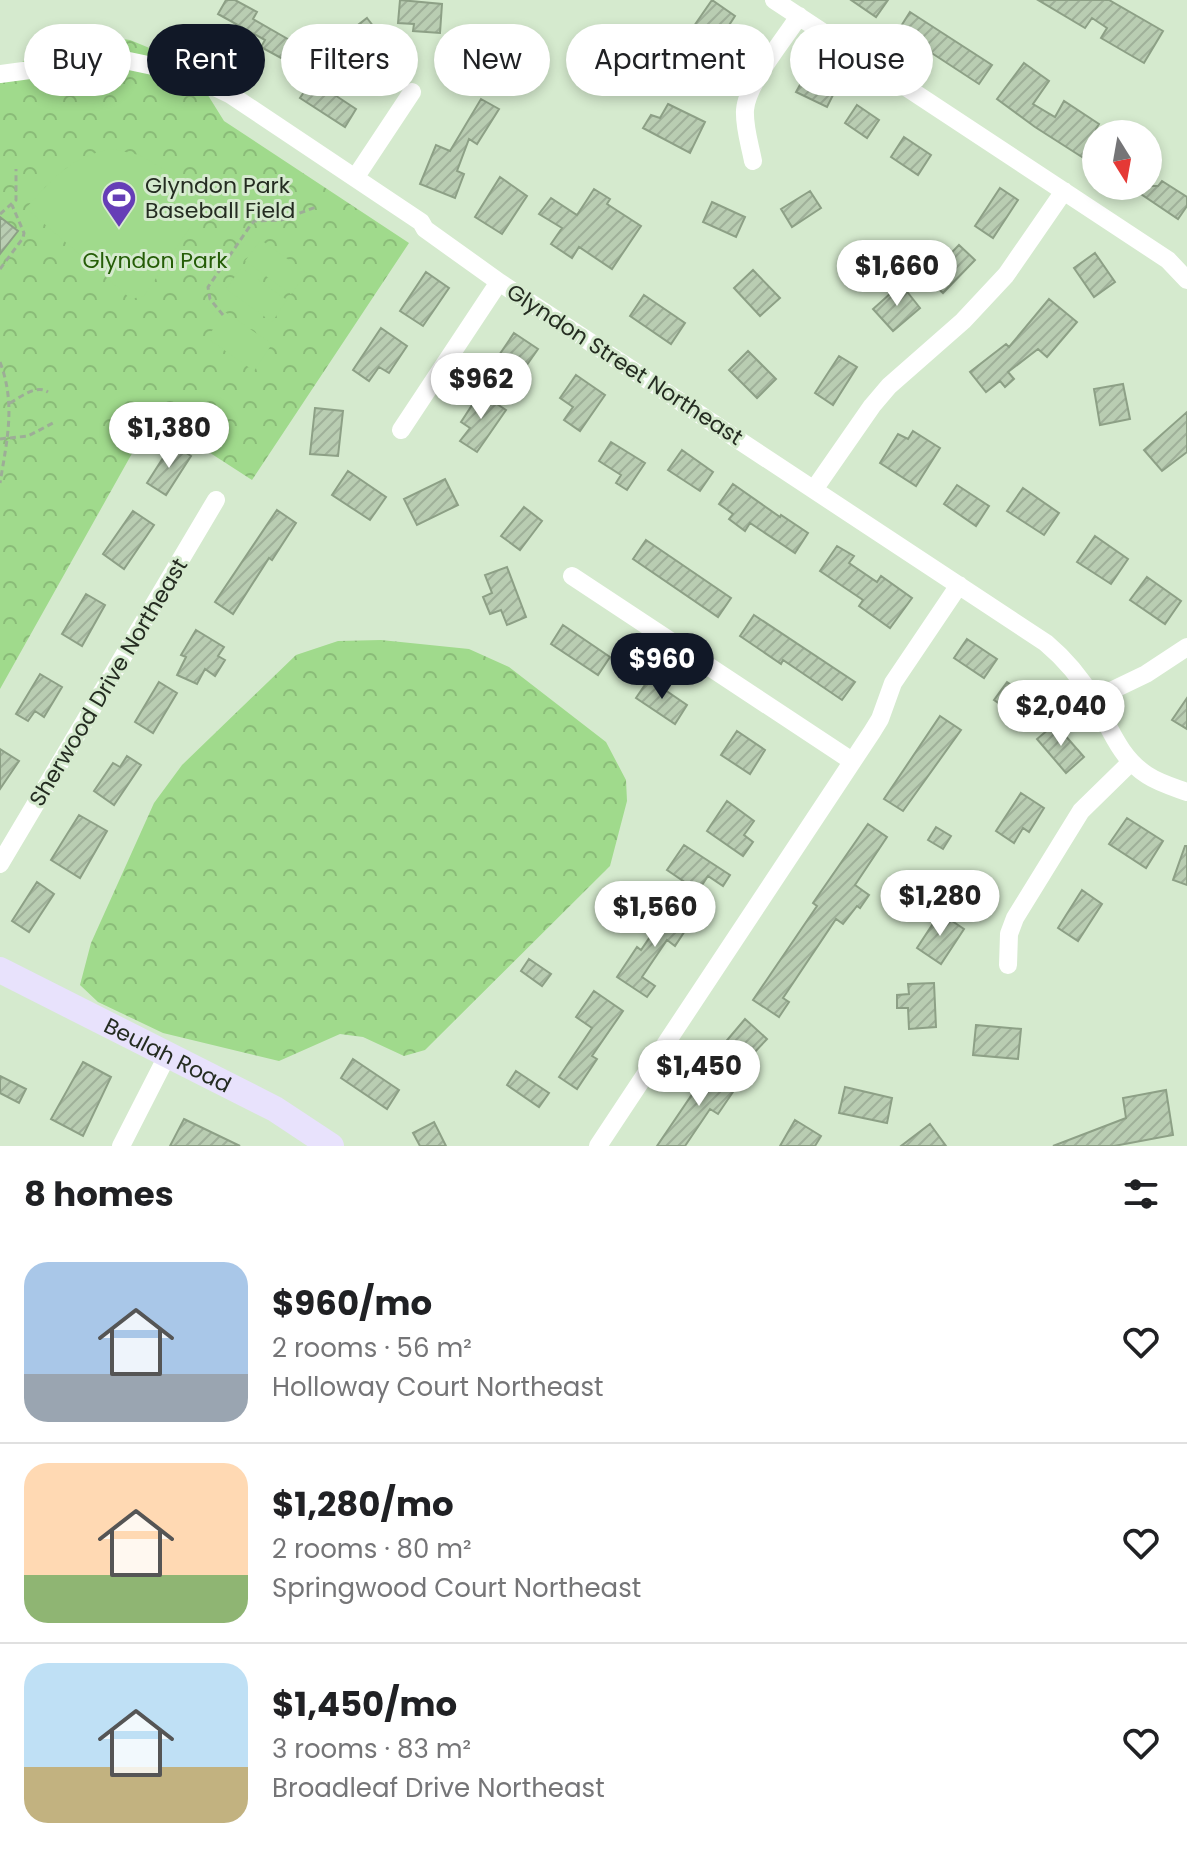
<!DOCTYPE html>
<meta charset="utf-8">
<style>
:root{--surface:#fff;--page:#f6f6f6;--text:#202124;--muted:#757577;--line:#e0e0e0;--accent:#111827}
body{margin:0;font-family:Poppins,sans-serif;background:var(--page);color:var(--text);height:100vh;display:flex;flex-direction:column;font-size:30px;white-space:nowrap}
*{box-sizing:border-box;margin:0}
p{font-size:26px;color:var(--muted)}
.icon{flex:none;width:44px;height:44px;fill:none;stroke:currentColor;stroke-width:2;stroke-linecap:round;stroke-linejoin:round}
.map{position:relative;height:1146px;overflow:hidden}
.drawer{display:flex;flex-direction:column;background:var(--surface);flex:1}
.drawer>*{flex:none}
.top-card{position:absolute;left:24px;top:24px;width:1140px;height:72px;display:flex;gap:16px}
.needle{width:52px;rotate:169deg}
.controls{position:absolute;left:1082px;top:120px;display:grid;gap:16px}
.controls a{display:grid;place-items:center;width:80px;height:80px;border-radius:50%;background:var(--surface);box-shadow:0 4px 12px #0003;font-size:40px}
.price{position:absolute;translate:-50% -68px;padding:0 18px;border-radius:28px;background:#fff;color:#222;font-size:26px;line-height:52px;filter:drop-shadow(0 2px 4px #0008)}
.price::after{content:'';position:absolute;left:50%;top:48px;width:24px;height:18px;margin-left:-12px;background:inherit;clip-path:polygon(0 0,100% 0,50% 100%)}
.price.on{background:var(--accent);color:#fff}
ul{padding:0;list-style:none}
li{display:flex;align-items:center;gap:24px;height:200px;padding:0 24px}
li+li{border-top:2px solid var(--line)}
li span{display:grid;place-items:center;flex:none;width:224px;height:160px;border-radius:24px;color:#555}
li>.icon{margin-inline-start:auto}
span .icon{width:96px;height:96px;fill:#fffc;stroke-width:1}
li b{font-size:34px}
h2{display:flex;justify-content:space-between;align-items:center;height:96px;padding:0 24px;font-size:34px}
.tag{padding:0 28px;border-radius:36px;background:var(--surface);box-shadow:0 4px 12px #0003;font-size:28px;line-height:72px}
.tag.on{background:var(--accent);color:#fff}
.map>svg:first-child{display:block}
.forest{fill:url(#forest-crowns)}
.pitch{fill:#a0da8c}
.building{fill:url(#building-hatch);stroke:#8da086;stroke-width:2}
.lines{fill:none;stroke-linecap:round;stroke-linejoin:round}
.path{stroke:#9dad97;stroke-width:3;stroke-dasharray:6 4;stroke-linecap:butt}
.street{stroke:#fff;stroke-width:18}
.secondary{stroke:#e8e2fc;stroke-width:26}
.labels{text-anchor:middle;stroke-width:6;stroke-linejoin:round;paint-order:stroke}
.poi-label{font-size:22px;fill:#242c21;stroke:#d5eace;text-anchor:start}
.park-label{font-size:22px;fill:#255d07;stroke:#d5eace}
.street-label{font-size:22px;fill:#242c21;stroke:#d5eace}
</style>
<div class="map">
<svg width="1187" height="1146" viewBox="0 0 1187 1146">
<defs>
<pattern id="forest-crowns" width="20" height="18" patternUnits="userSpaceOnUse" patternTransform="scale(2)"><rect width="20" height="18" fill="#a0da8c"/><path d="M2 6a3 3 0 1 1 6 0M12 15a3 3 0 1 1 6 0" fill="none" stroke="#8abb78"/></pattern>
<pattern id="building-hatch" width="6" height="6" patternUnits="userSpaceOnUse" patternTransform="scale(2)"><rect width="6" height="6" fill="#b9cdb2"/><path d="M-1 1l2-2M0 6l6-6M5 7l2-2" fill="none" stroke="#9fb099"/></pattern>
</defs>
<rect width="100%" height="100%" fill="#d5eace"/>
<path class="forest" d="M108 37 130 40 169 56 201 84 224 121 409 243 252 480 153 416 0 689V81C31 49 65 38 108 37Z
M381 640 469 649 509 667 606 742 626 780 627 801 610 866 425 1050 404 1056 363 1037 340 1034 279 1061 163 1033 98 1002 80 985 91 943 154 803 182 765 296 655 338 641Z"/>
<path class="pitch" d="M112 149 139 155 211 196 144 296 131 299 26 208C54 178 69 157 112 149Z
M261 240 307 273 291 294 245 261Z
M241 268 287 300 272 322 226 289Z
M225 312 272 344 254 371 207 338Z"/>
<path class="building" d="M226 0H235L257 12 253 19 300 46 290 63 261 47 265 40 218 14Z
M400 0 442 4 440 33 413 31 414 24 398 23Z
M712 0 735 16 718 42 694 26Z
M851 0H888L876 17Z
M1038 0H1109L1163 31 1144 63 1101 38 1107 28 1092 18 1085 28Z
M910 12 992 65 979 84 898 31Z
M367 18 377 31 371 36 378 45 353 64 336 42Z
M672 41 711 62 694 92 657 70Z
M505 42 511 74 485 79 479 47Z
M1024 63 1049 81 1033 104 1055 117 1064 101 1099 124 1096 129V166L1035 127 997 99Z
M807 72 837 87 827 107 796 92Z
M312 80 356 109 345 127 300 98Z
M481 99 499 109 477 144 469 139 457 171 464 174 455 198 420 184 436 145 450 151Z
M668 104 705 122 690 153 643 128 651 115 660 118Z
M857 105 879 120 867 138 845 123Z
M904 137 931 155 918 175 891 157Z
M500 177 527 196 502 234 475 217Z
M1162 181 1187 197V206L1178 219 1129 186H1158Z
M1000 188 1018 200 993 238 975 226Z
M594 189 610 199 607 204 641 226 612 269 579 247 572 258 551 244 562 228 539 214 551 198 577 215Z
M810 191 821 208 792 227 781 209Z
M712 202 745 217 736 237 703 222Z
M0 217 18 231 0 254Z
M959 245 975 260 943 293 927 278Z
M1095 253 1115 282 1094 297 1074 268Z
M753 270 780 298 760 316 734 288Z
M426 272 449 288 423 326 400 311Z
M901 284 920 308 893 331 873 309Z
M644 295 685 323 671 344 630 316Z
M1049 299 1077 322 1047 357 1038 349 1008 372 1014 379 1005 387 1000 381 986 392 970 372 1006 344 1009 347Z
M381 328 407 346 389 373 379 367 369 381 353 370Z
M514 333 538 349 512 386 489 370Z
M748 351 776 379 757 398 729 370Z
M839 356 857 367 833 405 815 393Z
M576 375 605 395 580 431 564 420 573 407 560 398Z
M1123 384 1130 419 1100 425 1094 389Z
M480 393 506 410 477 452 460 441 470 428 461 422Z
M315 408 343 411 338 456 310 454Z
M1187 412V452L1162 471 1144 450Z
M913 431 940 448 916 486 880 463 898 434 908 439Z
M611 442 645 463 627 490 616 483 621 475 599 461Z
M172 444 191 456 166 495 147 483Z
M682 450 713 472 700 491 668 470Z
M348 471 386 497 370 520 332 495Z
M445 479 458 505 417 525 404 499Z
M733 484 780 517 781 515 808 533 795 553 750 523 745 531 729 519 733 514 719 504Z
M957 485 989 506 976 526 944 504Z
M1023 488 1059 513 1044 535 1007 511Z
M524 507 542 521 520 550 501 536Z
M277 510 296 523 272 560 269 558 233 614 215 602Z
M133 511 154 525 124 569 103 554Z
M1095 536 1128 559 1111 584 1077 562Z
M646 540 731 598 718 617 633 559Z
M837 546 854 556 849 563 877 582 881 576 912 598 890 628 859 606 863 600 820 571Z
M507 567 526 617 507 625 501 610 490 614 483 597 492 593 485 575Z
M1147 577 1181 601 1165 624 1130 600Z
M86 594 105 605 82 646 62 634Z
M754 615 855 682 842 700 783 660 781 664 740 636Z
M563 625 610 657 598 675 551 644Z
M196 630 224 647 218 656 225 660 215 676 205 669 197 684 177 675 186 657 181 655Z
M967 639 997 659 984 678 954 658Z
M40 674 62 687 44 717 35 711 28 721 16 714Z
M649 679 687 705 675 724 636 698Z
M159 682 177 693 153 733 135 722Z
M1007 682 1037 702 1025 721 994 700Z
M1187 698V729L1172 720Z
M940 716 961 730 903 811 884 799Z
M1055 724 1084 757 1066 773 1037 739Z
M737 731 765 750 750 774 721 755Z
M0 749 19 761 0 789Z
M127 756 141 765 114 805 94 791 113 763 120 767Z
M1021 793 1044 808 1029 832 1023 828 1014 843 996 831Z
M727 801 754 821 744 835 753 842 743 856 707 831Z
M79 815 107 831 80 878 51 860Z
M1127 818 1163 841 1146 868 1109 844Z
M868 824 887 837 855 885 869 895 860 908 857 906 843 924 836 919 783 998 789 1002 779 1017 753 1000 817 906 813 903Z
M936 827 951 836 943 849 928 840Z
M684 845 730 875 723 886 708 876 698 891 667 870Z
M1185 846H1187V885L1173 880Z
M37 882 54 894 29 932 12 921Z
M1082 890 1102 904 1078 941 1058 928Z
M673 903 694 917 675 946 667 940 642 977 655 986 647 997 617 977 637 947 641 950Z
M940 913 964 929 941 964 917 948Z
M529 959 551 974 542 986 521 971Z
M934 983 936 1027 909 1029 908 1008H897V995L909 994 908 984Z
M594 991 623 1011 592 1056 597 1059 577 1089 559 1077 592 1028 576 1017Z
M745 1019 767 1039 753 1054 749 1051 741 1061 723 1045Z
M976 1025 1021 1029 1018 1059 973 1055Z
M353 1059 399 1090 387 1109 341 1078Z
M83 1062 111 1077 83 1136 51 1119Z
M710 1068 737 1086 718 1114 710 1109 685 1146H657Z
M516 1071 549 1093 539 1107 507 1085Z
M0 1076 26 1089 19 1103 0 1093Z
M845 1087 892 1098 887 1123 839 1113Z
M1166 1090 1173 1135 1114 1146H1053L1126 1118 1123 1098Z
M184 1119 240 1146H170Z
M795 1120 821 1136 815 1146H780Z
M434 1122 446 1146H420L413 1133Z
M930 1124 946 1146H901Z"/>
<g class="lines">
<path class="path" d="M0 214 16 200V169
M0 269 23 238 24 233 12 205
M223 315 210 299 208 287 250 226 254 221 281 220 316 207
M0 362C16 404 7 440 0 483
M10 403C21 397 36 384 48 392
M0 439 28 436 55 422"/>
<path class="street" d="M774 0 1168 260 1187 280
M0 74 97 61H129L186 73 231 95 421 222 425 229 499 282 1046 643C1065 659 1081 678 1094 700 1110 727 1119 757 1147 775 1159 783 1173 787 1187 792
M753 161C750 145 744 127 745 110 747 83 784 40 799 16
M355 178 412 92
M401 430 499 282
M815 488 872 406 889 386 963 321 1006 275 1064 191
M572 576 852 761
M1094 699 1146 674 1187 647
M0 864 216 500
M1008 965 1009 934 1015 918 1081 811 1131 762
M121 1146 168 1054
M598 1146 872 732 880 719 893 683 959 585"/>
<path class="secondary" id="s1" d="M0 970 275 1109 331 1146"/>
</g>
<defs>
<symbol id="stadium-pin" viewBox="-11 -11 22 30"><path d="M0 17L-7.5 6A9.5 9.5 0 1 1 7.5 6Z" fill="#663eb7" stroke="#d5eace"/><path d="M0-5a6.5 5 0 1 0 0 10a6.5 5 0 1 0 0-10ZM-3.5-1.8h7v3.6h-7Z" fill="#fff"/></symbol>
</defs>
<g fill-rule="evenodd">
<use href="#stadium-pin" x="99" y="178" width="40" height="54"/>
</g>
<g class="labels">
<g class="poi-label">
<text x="145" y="193">Glyndon Park<tspan x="145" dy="25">Baseball Field</tspan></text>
</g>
<g class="park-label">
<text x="155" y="268">Glyndon Park</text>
</g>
<g class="street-label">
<text transform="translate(625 364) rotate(33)" y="8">Glyndon Street Northeast</text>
<text transform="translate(108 682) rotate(-59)" y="8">Sherwood Drive Northeast</text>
<text dy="8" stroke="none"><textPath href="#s1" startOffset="188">Beulah Road</textPath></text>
</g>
</g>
</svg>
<div class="controls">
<a><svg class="needle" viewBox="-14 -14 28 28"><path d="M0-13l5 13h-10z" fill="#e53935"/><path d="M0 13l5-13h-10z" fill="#757577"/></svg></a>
</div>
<b class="price" style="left:897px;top:308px">$1,660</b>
<b class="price" style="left:481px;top:421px">$962</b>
<b class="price" style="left:169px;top:470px">$1,380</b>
<b class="price on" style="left:662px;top:701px">$960</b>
<b class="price" style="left:1061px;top:748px">$2,040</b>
<b class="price" style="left:940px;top:938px">$1,280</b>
<b class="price" style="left:655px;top:949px">$1,560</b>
<b class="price" style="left:699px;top:1108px">$1,450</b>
<div class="top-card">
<a class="tag">Buy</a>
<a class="tag on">Rent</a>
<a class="tag">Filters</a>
<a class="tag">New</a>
<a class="tag">Apartment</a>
<a class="tag">House</a>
</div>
</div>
<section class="drawer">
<h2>8 homes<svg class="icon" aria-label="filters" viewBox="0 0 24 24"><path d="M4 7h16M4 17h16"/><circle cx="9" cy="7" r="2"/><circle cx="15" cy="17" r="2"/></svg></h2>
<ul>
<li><span style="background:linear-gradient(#a9c7e8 70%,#9aa5b1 0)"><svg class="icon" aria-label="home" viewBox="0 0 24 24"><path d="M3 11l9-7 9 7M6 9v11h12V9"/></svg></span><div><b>$960/mo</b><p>2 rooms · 56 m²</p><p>Holloway Court Northeast</p></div><svg class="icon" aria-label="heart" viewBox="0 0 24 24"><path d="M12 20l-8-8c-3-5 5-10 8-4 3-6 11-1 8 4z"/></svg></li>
<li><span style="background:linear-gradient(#ffd9b3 70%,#8fb573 0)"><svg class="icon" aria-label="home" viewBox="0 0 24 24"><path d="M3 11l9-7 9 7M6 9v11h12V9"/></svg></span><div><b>$1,280/mo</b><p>2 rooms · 80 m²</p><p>Springwood Court Northeast</p></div><svg class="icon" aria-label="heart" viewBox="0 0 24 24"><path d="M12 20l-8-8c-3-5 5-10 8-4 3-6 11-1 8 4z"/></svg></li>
<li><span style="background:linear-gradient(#bfe0f5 65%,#c2b280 0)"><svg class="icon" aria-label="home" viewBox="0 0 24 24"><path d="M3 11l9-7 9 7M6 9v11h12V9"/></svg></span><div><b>$1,450/mo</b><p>3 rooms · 83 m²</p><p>Broadleaf Drive Northeast</p></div><svg class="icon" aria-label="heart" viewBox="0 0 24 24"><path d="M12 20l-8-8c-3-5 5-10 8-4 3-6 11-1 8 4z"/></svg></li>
</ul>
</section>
